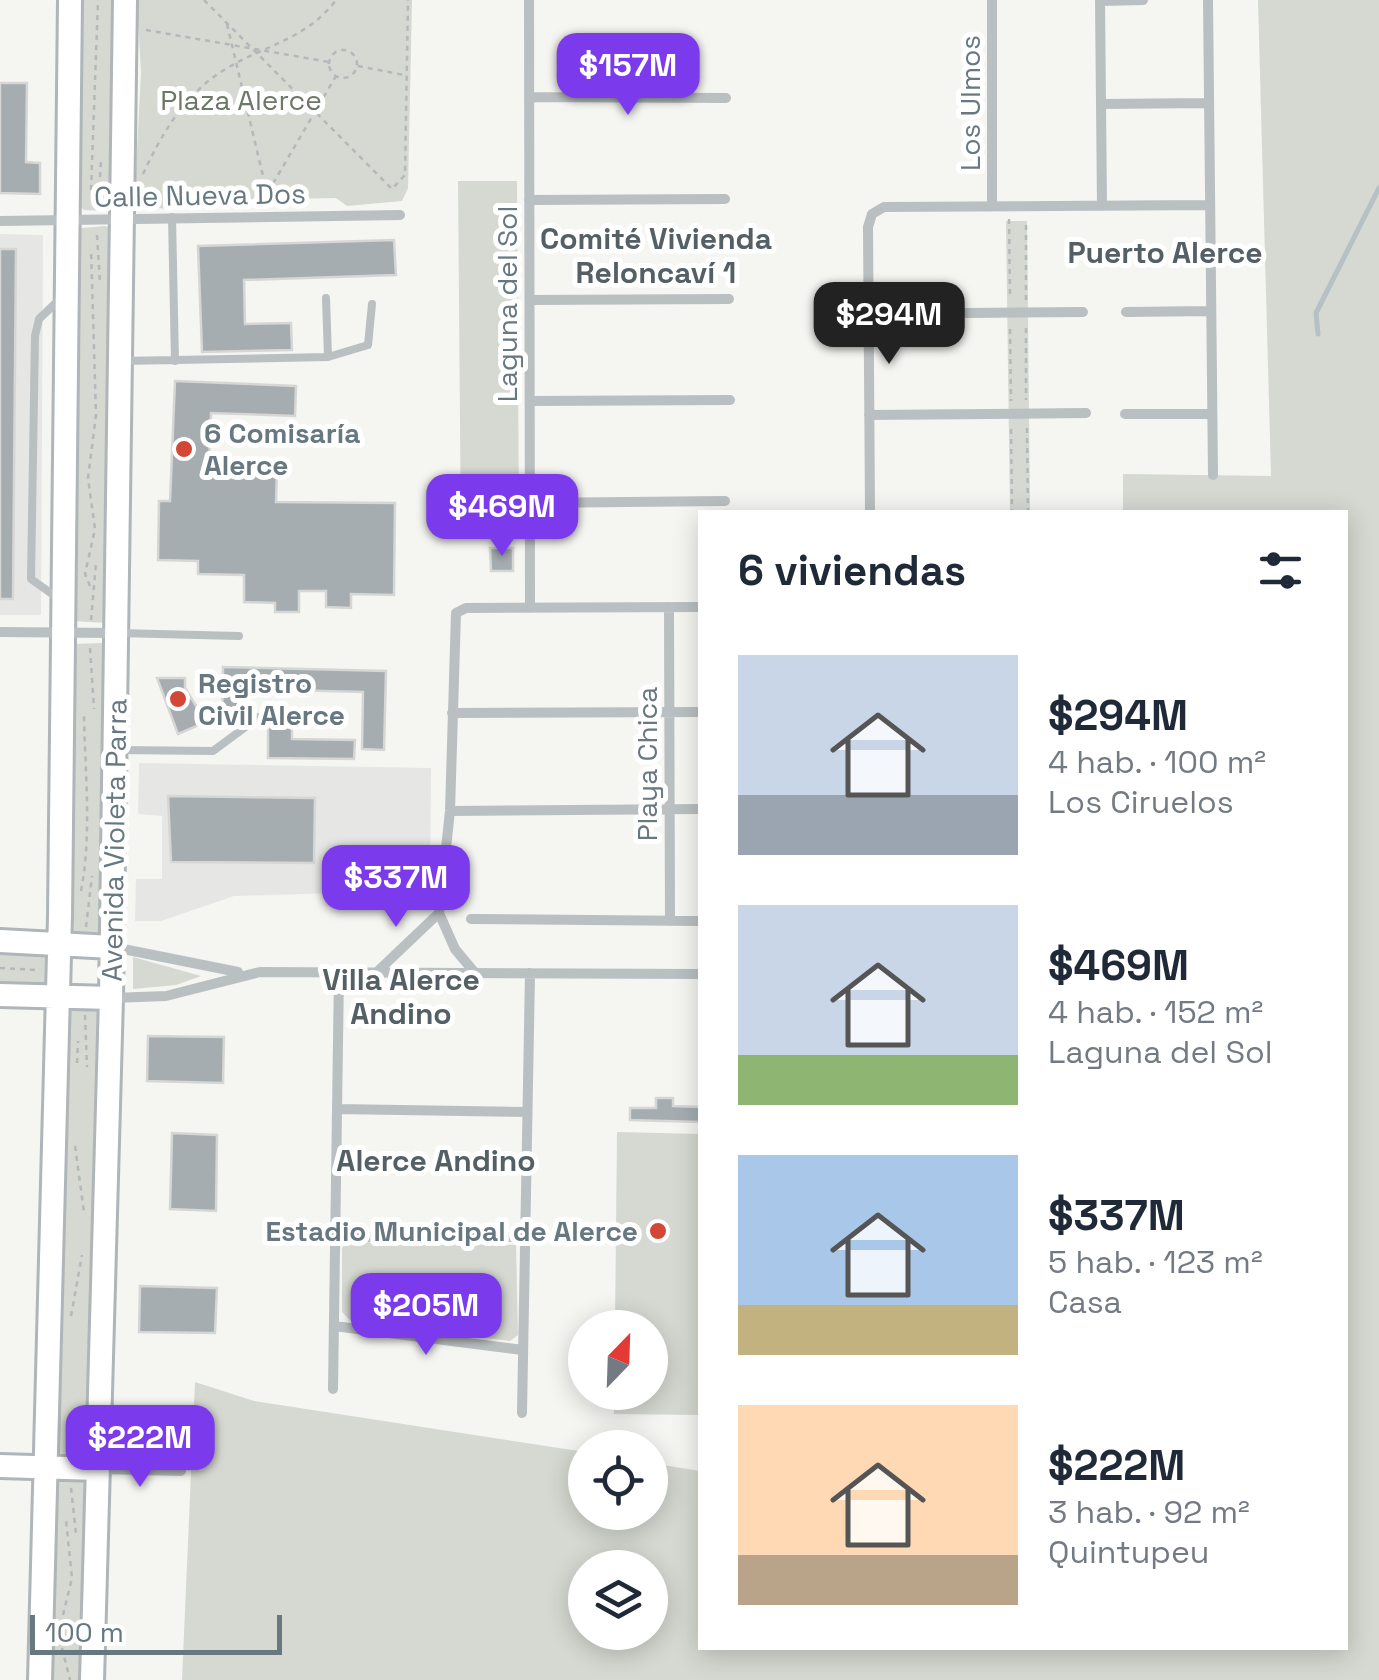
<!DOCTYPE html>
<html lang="es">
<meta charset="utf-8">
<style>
:root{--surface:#fff;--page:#f6f6f7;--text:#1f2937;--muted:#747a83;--accent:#7c3aed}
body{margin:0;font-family:"Space Grotesk",sans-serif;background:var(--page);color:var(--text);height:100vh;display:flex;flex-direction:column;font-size:38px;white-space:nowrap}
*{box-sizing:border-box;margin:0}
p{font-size:32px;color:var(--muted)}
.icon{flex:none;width:55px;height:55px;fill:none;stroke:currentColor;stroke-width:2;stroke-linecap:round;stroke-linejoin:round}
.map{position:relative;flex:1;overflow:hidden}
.details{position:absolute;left:698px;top:510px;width:650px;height:1140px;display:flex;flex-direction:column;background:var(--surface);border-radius:0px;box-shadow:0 5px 25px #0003}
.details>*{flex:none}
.needle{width:65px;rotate:23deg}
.fabs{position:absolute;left:568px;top:1310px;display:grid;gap:20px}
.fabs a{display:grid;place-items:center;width:100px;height:100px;border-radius:50%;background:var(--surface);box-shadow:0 5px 25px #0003;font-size:50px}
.scale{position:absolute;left:30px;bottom:25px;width:252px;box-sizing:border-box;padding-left:10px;border:5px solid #677880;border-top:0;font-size:28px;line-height:35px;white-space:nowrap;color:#677880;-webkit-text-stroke:8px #fff;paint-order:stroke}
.price{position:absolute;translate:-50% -85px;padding:0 22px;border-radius:20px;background:var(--accent);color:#fff;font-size:32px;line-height:65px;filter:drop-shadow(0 2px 5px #0008)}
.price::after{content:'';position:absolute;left:50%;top:60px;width:30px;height:22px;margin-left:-15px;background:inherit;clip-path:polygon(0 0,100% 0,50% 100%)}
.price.on{background:#222;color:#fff}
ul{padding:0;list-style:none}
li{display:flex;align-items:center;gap:30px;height:250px;padding:0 40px}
li span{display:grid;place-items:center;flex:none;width:280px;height:200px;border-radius:0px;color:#555}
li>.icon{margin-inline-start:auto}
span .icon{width:120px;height:120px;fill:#fffc;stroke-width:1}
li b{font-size:42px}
h2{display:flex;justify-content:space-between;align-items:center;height:120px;padding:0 40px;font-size:42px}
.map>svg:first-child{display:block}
.built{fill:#e6e6e5}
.green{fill:#d5d9d1;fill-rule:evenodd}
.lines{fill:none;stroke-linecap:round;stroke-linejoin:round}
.stream{stroke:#b5c1c4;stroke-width:5}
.building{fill:#a5adb0;stroke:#d6d6d4;stroke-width:2.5}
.secondary-casing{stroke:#afb5b8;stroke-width:28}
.path{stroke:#b4b8ba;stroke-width:2.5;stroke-dasharray:5 5;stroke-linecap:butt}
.lane{stroke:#babfc1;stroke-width:8}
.street{stroke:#babfc1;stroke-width:10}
.secondary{stroke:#fff;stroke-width:22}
.poi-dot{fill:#d24735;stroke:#fff;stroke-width:4}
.labels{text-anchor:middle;stroke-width:10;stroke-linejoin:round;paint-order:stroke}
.park-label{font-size:28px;fill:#6b7865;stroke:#fff}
.street-label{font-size:28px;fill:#677880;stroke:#fff}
.poi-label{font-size:28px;font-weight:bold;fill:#677880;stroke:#fff;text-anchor:start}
.neighbourhood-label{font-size:30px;font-weight:bold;fill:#546066;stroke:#fff}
</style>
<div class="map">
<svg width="1379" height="1680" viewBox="0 0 1379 1680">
<rect width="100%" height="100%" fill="#f5f5f2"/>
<path class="built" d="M0 234 43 235 41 615H0Z
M139 763 431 768 430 890 234 896 161 921H135L136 879H162V816L138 814Z"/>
<path class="green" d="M81 0H118L112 211 84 210 78 204Z
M137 0H412L408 188 402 201 347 206 336 198 186 201 177 209 134 207 141 73Z
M1258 0H1379V1680H182L195 1382 254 1401 585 1452V1512H650V1463L700 1471V1648H1345V512H1123V474L1271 476ZM585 1568H650V1632H585Z
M458 181H517L519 537 461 538Z
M1006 221H1027L1030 512H1010Z
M105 226 111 228 107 623 73 621 77 233 82 228Z
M102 643V935H70L74 644Z
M0 950 47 952V987L0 985Z
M133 957 201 976 176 985 133 989Z
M67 1009 100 1010 89 1458 55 1457Z
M617 1132 700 1134V1415L614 1414V1393L650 1392V1328L615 1327Z
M347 1242 516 1245 518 1335 510 1341 351 1321 342 1312V1248Z
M54 1478H88L86 1680H49Z"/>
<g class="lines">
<path class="stream" d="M1318 334 1316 313 1379 188"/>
</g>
<path class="building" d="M0 83H27L26 162 40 163V194L0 193Z
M394 240 396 275 244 280 245 324 291 323 292 350 202 352 198 246Z
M0 249H16L13 599H0Z
M175 381 296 386 295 416 211 413 209 467 277 470 276 502 395 503 394 595 351 594V608L326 607V591H299V612H275V603L244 602V575L198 574V561L158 560 159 501H170Z
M490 548H513V571H491Z
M223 667 386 671 384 750 362 749 363 692 245 689 244 719 222 721Z
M157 678H185V688L206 722 178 734Z
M268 725H292V739L355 740 354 759 268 758Z
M168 796 315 798 314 863 171 862Z
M148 1036 224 1037 223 1083 147 1081Z
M656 1098H673V1106L700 1107V1122L630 1120V1108H656Z
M172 1133 217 1135 216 1211 170 1209Z
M140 1286 217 1288 215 1333 139 1332Z"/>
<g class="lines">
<defs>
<path id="secondary" d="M0 941 112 947
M0 995 111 998
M0 1466 98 1469
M40 1680 60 916 70 0
M92 1680 111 998 125 0"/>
</defs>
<use href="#secondary" class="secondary-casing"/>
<path class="path" d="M204 0 392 189 405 175 408 0
M227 24 267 193
M146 30 329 62
M329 64a14 14 0 1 1 28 0a14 14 0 1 1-28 0Z
M358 66 404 75
M143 174C162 133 185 94 224 70 264 45 306 40 336 0
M91 190 98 0
M268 192 336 76
M98 207 101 161
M1009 219 1010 296
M97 235 100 282
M1026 300V223
M1026 328V400
M1010 329 1011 401
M1027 428 1028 512
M1011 429 1012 512
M90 586 85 574 95 529 88 478 96 415 91 249
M91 620 96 563
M90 648 94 709
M81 891C92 834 85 774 84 715
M86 927 92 876
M0 968 37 970
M85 1015 87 1067
M77 1063 78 1041
M75 1146 84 1212
M71 1316 82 1255
M73 1450 78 1408
M71 1488 76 1534
M63 1615 72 1578 66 1520
M62 1648 70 1680"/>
<path class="lane" d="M172 217 175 361
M328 357 368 345 372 304
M121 361 328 357 326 298
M62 601 31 579 35 336 39 319 62 297
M118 633 239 636
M118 750 213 751 259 717 276 711H316"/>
<path class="street" d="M529 0 530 608
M992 0V206
M1100 0 1102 206
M1208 0 1213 475
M1100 1 1143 0
M529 97 726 98
M1101 104 1209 103
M529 200 725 199
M0 221 400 215
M530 300 729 299
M1126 312 1211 311
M868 314 1083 312
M530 401 730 400
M1125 414H1212
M869 415 1086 413
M530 503 725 501
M870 512 868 227 872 214 884 207 1210 205
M669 607 670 921
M0 632 114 633
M452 713 700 712
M450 811 700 809
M471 919 700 921
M113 947 238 972
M378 971 439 913
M475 973 455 949 439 913 450 811 456 613 466 608 700 607
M112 998 166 996 260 972 700 974
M337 1109 527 1112
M335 1237H525
M334 1326 523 1350
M333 1389 339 972
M522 1413 530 973
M99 1469 181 1471"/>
<use href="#secondary" class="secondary"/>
</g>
<g class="poi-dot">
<circle cx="184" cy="449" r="10"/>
<circle cx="178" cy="699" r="10"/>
<circle cx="658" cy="1231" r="10"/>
</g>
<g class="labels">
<g class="park-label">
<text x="241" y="110">Plaza Alerce</text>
</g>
<g class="street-label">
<text transform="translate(970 103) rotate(-90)" y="10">Los Ulmos</text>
<text transform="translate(200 195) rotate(-1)" y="10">Calle Nueva Dos</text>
<text transform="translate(507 304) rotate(-90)" y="10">Laguna del Sol</text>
<text transform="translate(647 764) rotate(-90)" y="10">Playa Chica</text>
<text transform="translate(114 840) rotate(-89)" y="10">Avenida Violeta Parra</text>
</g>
<g class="poi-label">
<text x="204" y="443">6 Comisaría<tspan x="204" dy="32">Alerce</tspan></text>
<text x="198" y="693">Registro<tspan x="198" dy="32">Civil Alerce</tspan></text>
<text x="638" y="1241" text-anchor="end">Estadio Municipal de Alerce</text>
</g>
<g class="neighbourhood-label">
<text x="656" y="249">Comité Vivienda<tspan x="656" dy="34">Reloncaví 1</tspan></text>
<text x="1165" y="263">Puerto Alerce</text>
<text x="401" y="990">Villa Alerce<tspan x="401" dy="34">Andino</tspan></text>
<text x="436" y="1171">Alerce Andino</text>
</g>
</g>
</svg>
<div class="fabs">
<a><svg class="needle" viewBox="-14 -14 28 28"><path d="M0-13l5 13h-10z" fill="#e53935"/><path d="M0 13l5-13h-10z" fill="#747a83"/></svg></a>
<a><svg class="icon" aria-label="locate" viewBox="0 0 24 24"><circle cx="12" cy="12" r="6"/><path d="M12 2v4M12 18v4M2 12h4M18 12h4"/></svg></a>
<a><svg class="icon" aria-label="layers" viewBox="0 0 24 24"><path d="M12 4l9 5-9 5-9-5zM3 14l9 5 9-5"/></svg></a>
</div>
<div class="scale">100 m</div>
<b class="price" style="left:628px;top:118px">$157M</b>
<b class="price on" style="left:889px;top:367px">$294M</b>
<b class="price" style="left:502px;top:559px">$469M</b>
<b class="price" style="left:396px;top:930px">$337M</b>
<b class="price" style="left:426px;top:1358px">$205M</b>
<b class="price" style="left:140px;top:1490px">$222M</b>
<section class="details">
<h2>6 viviendas<svg class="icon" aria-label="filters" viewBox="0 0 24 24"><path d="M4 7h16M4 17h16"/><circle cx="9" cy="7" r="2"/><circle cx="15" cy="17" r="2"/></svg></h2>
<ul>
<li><span style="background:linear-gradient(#c9d6e8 70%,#9aa5b1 0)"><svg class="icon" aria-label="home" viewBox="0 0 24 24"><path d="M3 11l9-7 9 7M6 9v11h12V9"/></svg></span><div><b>$294M</b><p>4 hab. · 100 m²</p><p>Los Ciruelos</p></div></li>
<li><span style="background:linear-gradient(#c9d6e8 75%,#8fb573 0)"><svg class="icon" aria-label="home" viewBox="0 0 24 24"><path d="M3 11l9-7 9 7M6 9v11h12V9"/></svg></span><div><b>$469M</b><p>4 hab. · 152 m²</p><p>Laguna del Sol</p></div></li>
<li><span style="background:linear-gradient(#a9c7e8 75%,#c2b280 0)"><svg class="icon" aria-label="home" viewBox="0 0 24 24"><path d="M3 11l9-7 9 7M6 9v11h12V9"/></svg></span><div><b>$337M</b><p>5 hab. · 123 m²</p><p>Casa</p></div></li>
<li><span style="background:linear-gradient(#ffd9b3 75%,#b9a48a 0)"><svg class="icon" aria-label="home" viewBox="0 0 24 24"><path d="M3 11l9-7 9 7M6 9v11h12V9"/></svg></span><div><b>$222M</b><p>3 hab. · 92 m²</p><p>Quintupeu</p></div></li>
</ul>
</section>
</div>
